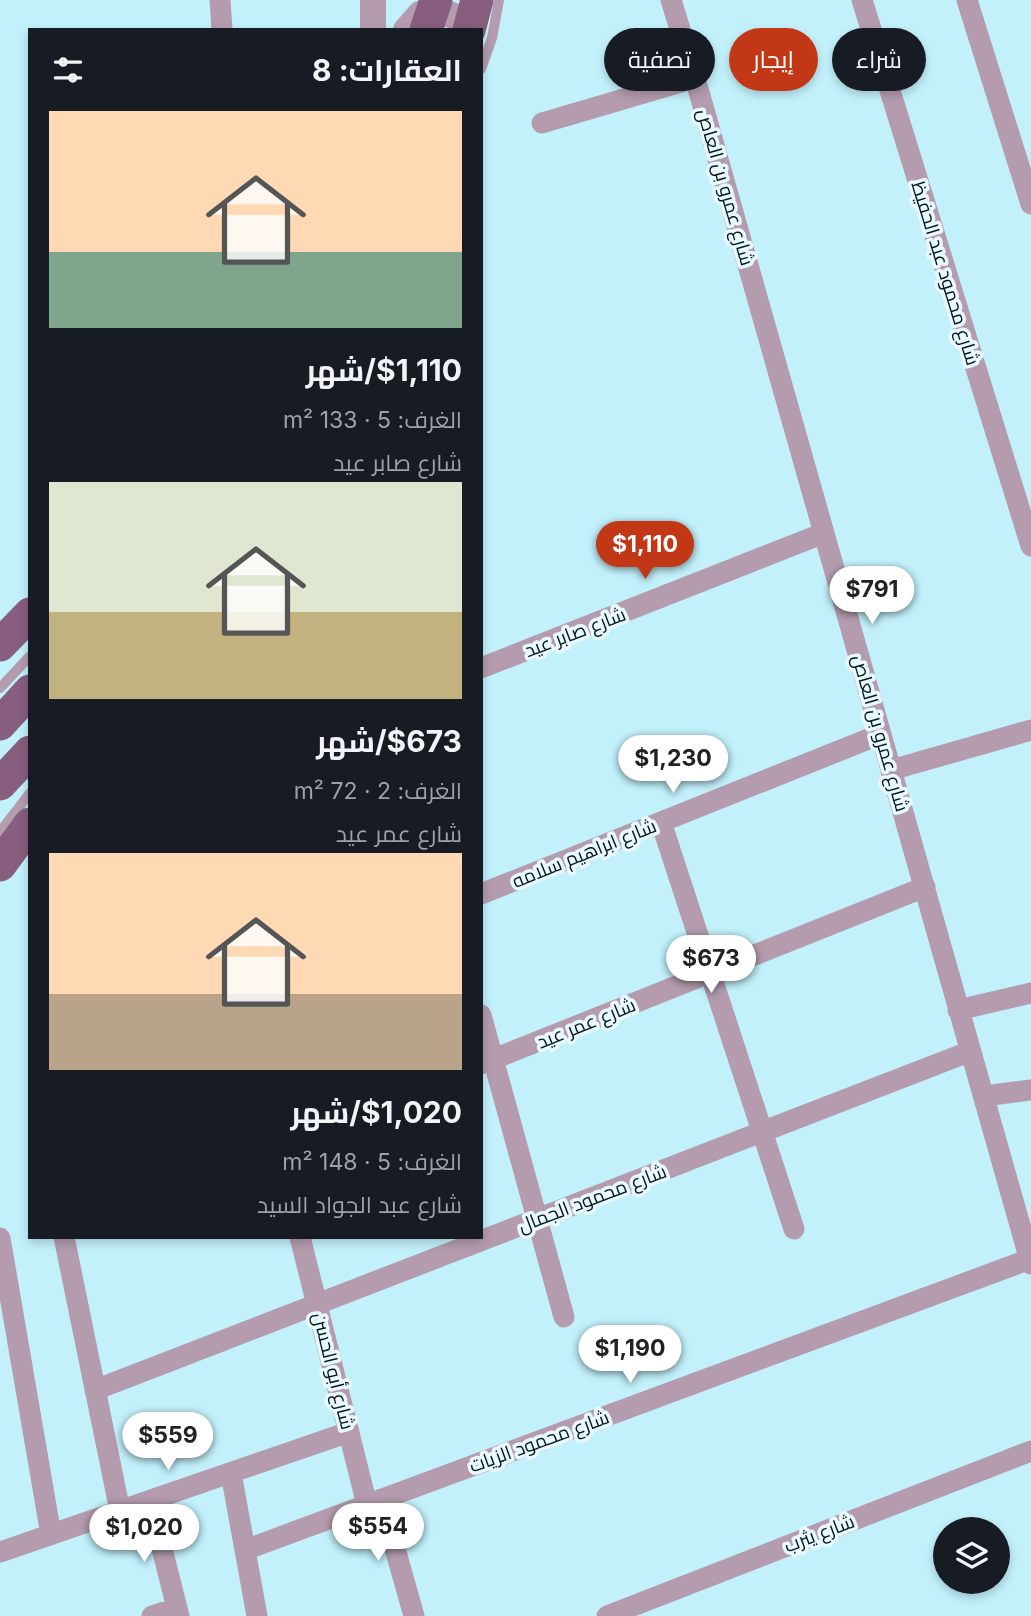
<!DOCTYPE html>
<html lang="ar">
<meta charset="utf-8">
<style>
:root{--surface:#171b24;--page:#242831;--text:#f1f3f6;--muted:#9ea1a6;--accent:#c23816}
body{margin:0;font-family:Inter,Cairo,sans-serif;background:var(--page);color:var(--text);direction:rtl;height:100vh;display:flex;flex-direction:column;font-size:26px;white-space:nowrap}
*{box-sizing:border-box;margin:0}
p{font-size:23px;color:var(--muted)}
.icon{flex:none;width:38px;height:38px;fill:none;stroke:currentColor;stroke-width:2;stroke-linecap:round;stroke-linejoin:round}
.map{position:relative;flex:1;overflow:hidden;direction:ltr}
.sheet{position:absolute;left:28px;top:28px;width:455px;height:1211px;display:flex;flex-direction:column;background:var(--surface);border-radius:0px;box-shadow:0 4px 10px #0003;direction:rtl}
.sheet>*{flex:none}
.guide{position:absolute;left:504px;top:28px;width:422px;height:63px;direction:rtl;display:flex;gap:14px}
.fabs{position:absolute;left:933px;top:1517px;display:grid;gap:14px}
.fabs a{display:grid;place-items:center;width:77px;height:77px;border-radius:50%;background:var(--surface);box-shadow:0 4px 10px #0003;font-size:35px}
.price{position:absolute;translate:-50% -60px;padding:0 16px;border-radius:24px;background:#fff;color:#222;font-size:23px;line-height:46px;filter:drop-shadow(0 2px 4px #0008)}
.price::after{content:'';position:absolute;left:50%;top:42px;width:21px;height:16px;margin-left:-10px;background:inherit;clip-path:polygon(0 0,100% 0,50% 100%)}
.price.selected{background:var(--accent);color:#fff}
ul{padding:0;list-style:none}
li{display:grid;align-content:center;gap:14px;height:371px;padding:0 21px}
li span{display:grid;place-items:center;height:217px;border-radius:0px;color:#555}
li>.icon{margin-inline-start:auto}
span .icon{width:126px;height:126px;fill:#fffc;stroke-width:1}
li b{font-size:30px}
h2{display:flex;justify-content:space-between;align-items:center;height:84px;padding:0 21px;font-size:30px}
.tag{padding:0 24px;border-radius:32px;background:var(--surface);box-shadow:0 4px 10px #0003;font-size:24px;line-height:63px}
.tag.selected{background:var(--accent);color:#fff}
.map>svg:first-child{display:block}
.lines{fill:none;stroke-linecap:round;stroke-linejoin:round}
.service{stroke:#b49cae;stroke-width:10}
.minor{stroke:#b49cae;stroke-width:21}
.tertiary{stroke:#b49cae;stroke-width:26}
.primary{stroke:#875e7e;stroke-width:33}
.labels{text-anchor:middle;stroke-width:7;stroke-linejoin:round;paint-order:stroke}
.street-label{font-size:19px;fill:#00171d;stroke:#e9f8fc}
</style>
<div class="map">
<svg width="1031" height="1616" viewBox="0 0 1031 1616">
<rect width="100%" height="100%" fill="#c2f1fc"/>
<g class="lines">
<path class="service" d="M481 69 492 38 499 0
M0 688 30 656
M0 832 30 793"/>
<path class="minor" d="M220 0 222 30
M671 0 695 78 1031 1264
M862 0 1031 546
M967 0 1031 204
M542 123 695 78
M481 668 824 533
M891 770 1031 730
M661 822 794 1229
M481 894 881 734
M958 1010 1031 993
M481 1015 564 1317
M481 1064 925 887
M984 1096 1031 1090
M64 1237 120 1511
M300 1237 367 1505
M0 1238 51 1535
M95 1390 971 1051
M231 1473 257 1616
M381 1499 414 1616
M150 1501 179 1616
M245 1550 1030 1259
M0 1552 349 1432
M152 1616 177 1608
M607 1616 1031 1451"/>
<path class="tertiary" d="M373 0V30
M406 30 420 14H449L465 21 468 30"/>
<path class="primary" d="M426 30 436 0
M469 30 477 0
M0 645 30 614
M0 724 30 691
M0 784 30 752
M0 865 30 824"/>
</g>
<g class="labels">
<g class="street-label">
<text transform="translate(726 187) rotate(74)" y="7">شارع عمرو بن العاص</text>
<text transform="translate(946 273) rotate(73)" y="7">شارع محمود عبد الحفيظ</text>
<text transform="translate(575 632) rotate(-21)" y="7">شارع صابر عيد</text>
<text transform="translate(881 733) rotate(74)" y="7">شارع عمرو بن العاص</text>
<text transform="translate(584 853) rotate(-22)" y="7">شارع ابراهيم سلامه</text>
<text transform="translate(586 1023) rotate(-22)" y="7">شارع عمر عيد</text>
<text transform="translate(592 1198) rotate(-21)" y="7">شارع محمود الجمال</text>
<text transform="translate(334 1371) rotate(76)" y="7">شارع أبو الحسن</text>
<text transform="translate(539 1441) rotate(-20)" y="7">شارع محمود الزيات</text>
<text transform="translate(819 1533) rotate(-21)" y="7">شارع يثرب</text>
</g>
</g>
</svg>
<div class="fabs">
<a><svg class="icon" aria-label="layers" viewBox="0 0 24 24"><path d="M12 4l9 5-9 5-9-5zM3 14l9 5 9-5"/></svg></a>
</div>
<b class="price selected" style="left:645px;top:581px">$1,110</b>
<b class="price" style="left:872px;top:626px">$791</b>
<b class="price" style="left:673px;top:795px">$1,230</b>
<b class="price" style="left:711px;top:995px">$673</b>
<b class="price" style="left:630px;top:1385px">$1,190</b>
<b class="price" style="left:168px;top:1472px">$559</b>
<b class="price" style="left:378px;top:1563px">$554</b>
<b class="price" style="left:144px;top:1564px">$1,020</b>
<div class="guide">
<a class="tag">شراء</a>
<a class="tag selected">إيجار</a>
<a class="tag">تصفية</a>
</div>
<section class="sheet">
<h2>العقارات: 8<svg class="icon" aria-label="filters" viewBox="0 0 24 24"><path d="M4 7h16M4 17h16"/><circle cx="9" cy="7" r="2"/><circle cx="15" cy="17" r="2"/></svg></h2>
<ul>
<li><span style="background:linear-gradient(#ffd9b3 65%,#7fa58c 0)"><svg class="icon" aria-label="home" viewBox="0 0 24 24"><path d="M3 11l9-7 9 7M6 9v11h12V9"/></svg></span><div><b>$1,110/شهر</b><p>الغرف: 5 · 133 m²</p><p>شارع صابر عيد</p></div></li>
<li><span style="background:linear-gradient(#dfe7d0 60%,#c2b280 0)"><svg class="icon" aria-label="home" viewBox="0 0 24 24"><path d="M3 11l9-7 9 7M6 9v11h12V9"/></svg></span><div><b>$673/شهر</b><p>الغرف: 2 · 72 m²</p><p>شارع عمر عيد</p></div></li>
<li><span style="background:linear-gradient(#ffd9b3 65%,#b9a48a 0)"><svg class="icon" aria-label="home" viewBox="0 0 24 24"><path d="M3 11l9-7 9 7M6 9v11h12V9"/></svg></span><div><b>$1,020/شهر</b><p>الغرف: 5 · 148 m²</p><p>شارع عبد الجواد السيد</p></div></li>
</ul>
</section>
</div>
